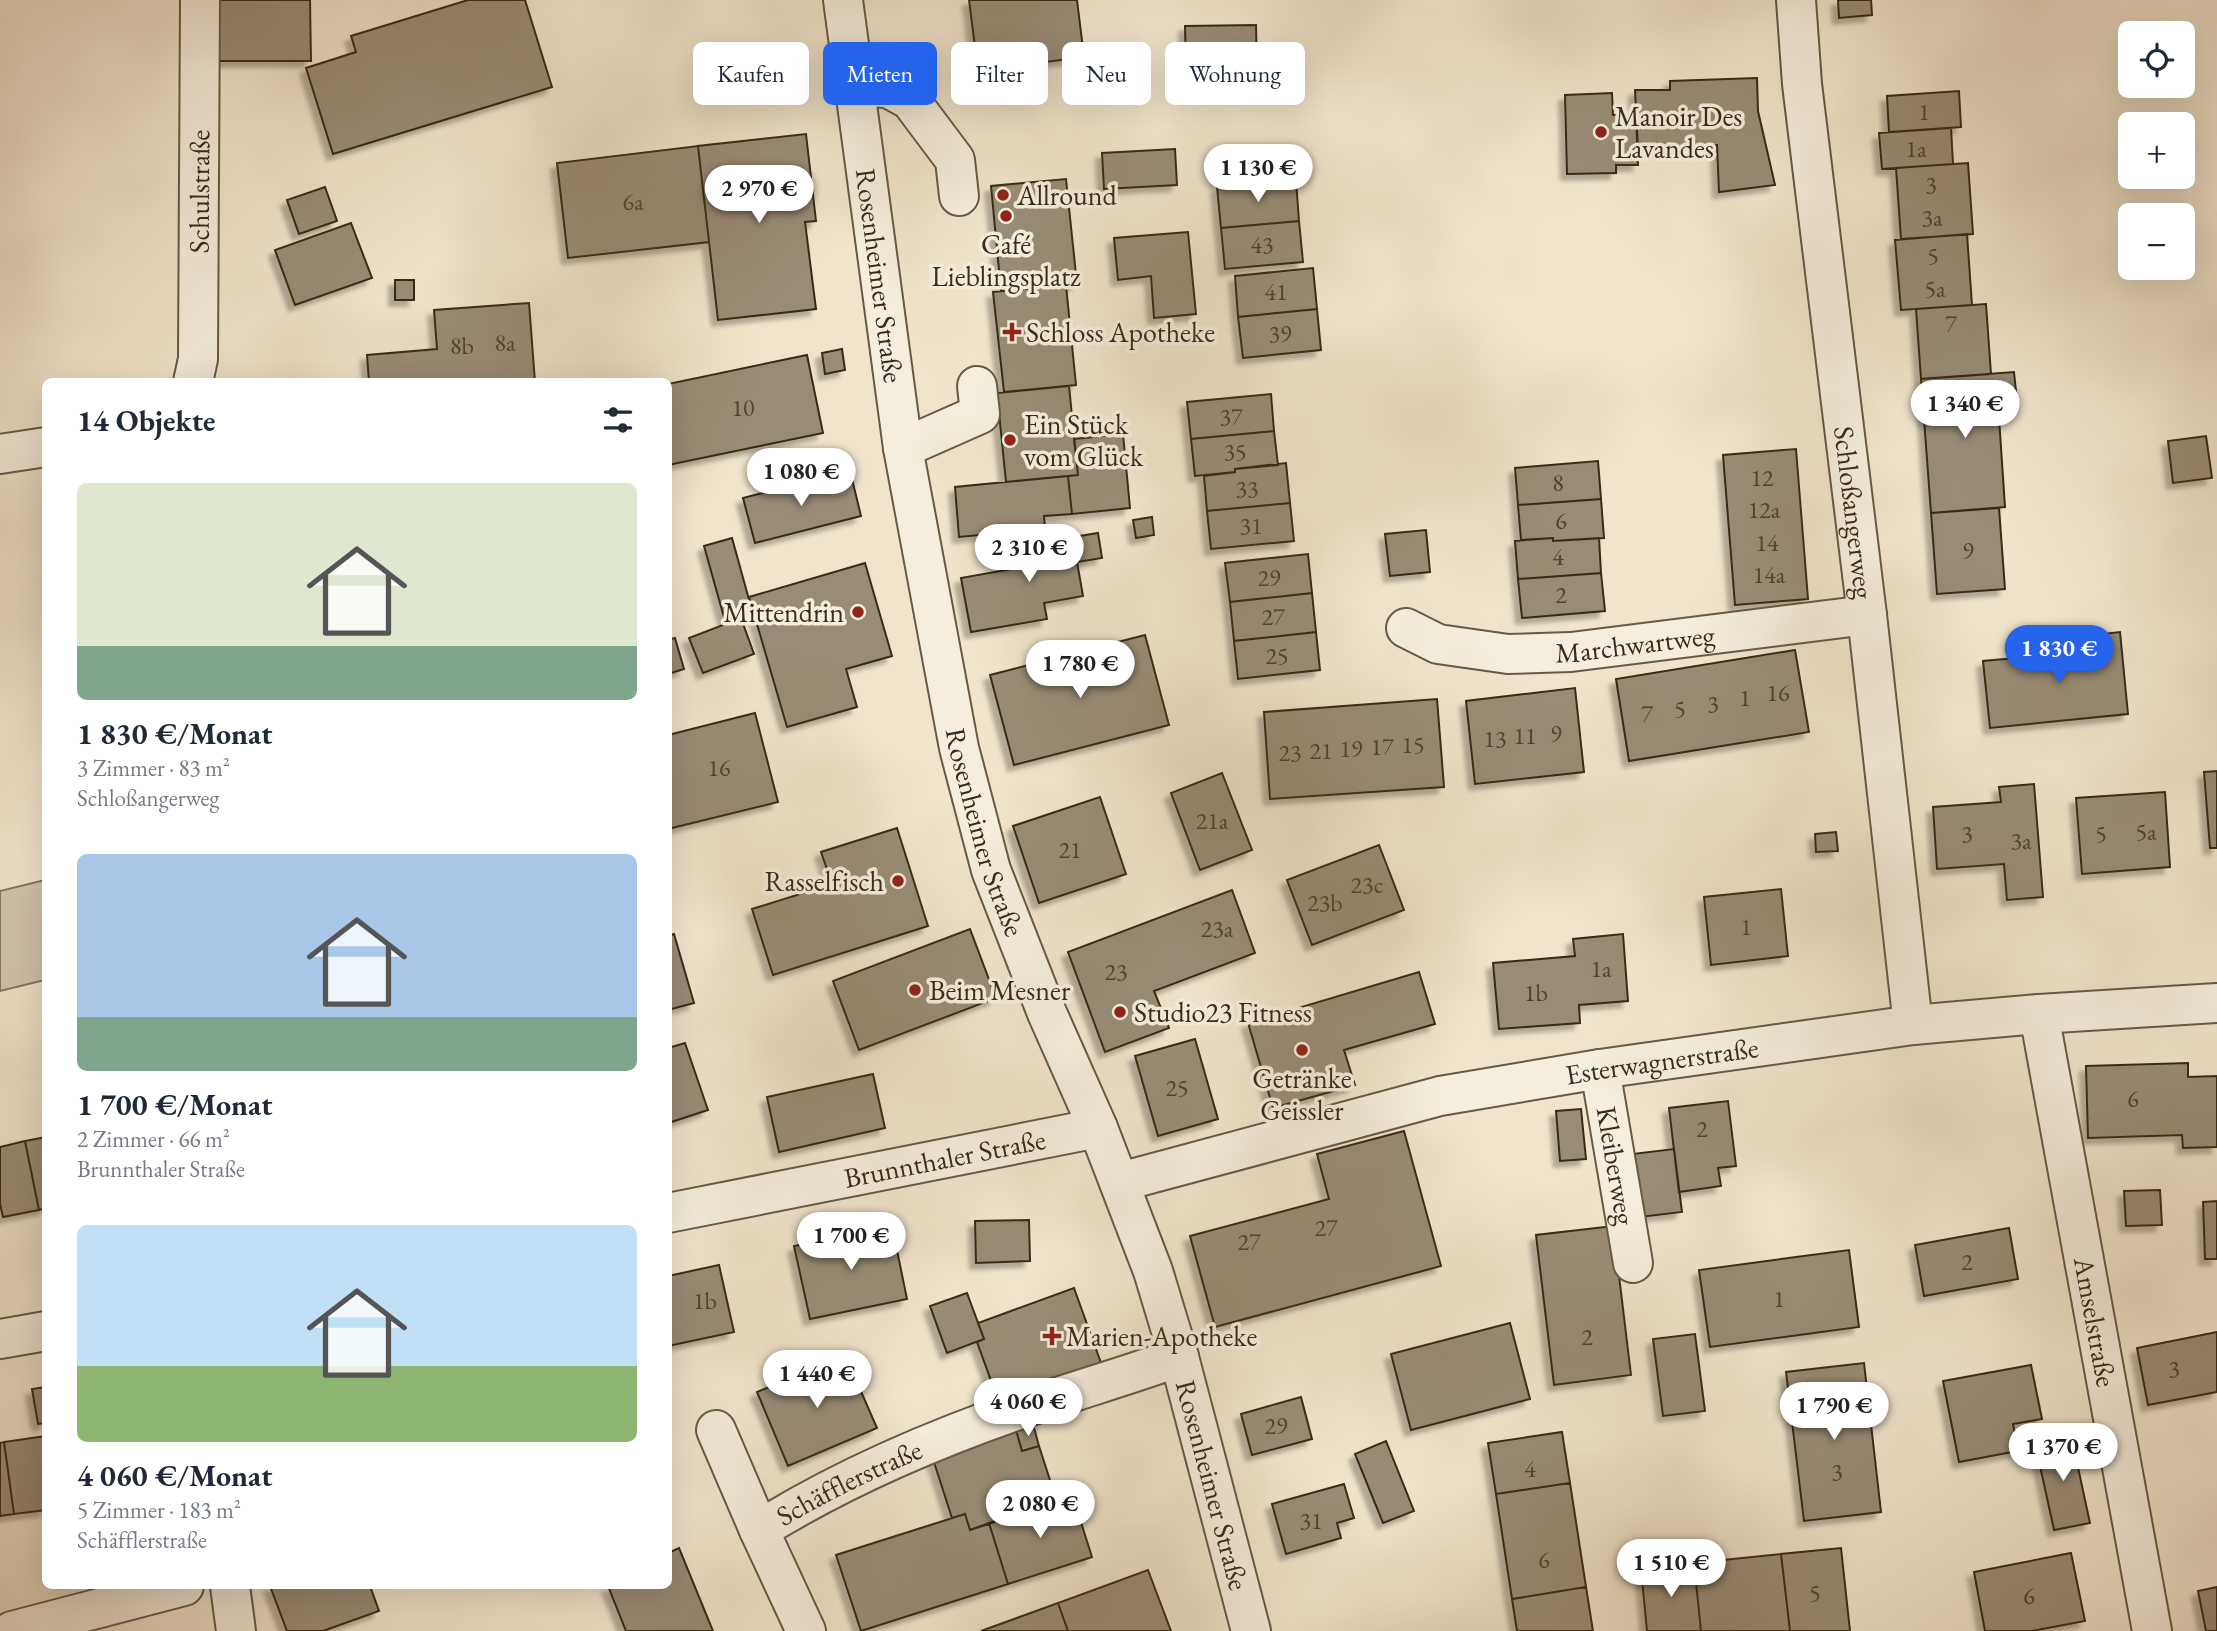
<!DOCTYPE html>
<html lang="de">
<meta charset="utf-8">
<style>
:root{--surface:#fff;--page:#f6f6f7;--text:#1f2937;--muted:#747a83;--accent:#2563eb}
body{margin:0;font-family:"EB Garamond",serif;background:var(--page);color:var(--text);height:100vh;display:flex;flex-direction:column;font-size:26px;white-space:nowrap}
*{box-sizing:border-box;margin:0}
p{font-size:23px;color:var(--muted)}
.icon{flex:none;width:38px;height:38px;fill:none;stroke:currentColor;stroke-width:2;stroke-linecap:round;stroke-linejoin:round}
.map{position:relative;flex:1;overflow:hidden}
.panel{position:absolute;left:42px;top:378px;width:630px;height:1211px;display:flex;flex-direction:column;background:var(--surface);border-radius:10px;box-shadow:0 7px 28px #0002}
.panel>*{flex:none}
.hud{position:absolute;left:693px;top:42px;width:665px;height:63px;display:flex;gap:14px}
.buttons{position:absolute;left:2118px;top:21px;display:grid;gap:14px}
.buttons a{display:grid;place-items:center;width:77px;height:77px;border-radius:10px;background:var(--surface);box-shadow:0 7px 28px #0002;font-size:35px}
.price{position:absolute;translate:-50% -60px;padding:0 16px;border-radius:24px;background:#fff;color:#222;font-size:23px;line-height:46px;filter:drop-shadow(0 2px 4px #0008)}
.price::after{content:'';position:absolute;left:50%;top:42px;width:21px;height:16px;margin-left:-10px;background:inherit;clip-path:polygon(0 0,100% 0,50% 100%)}
.price.active{background:var(--accent);color:#fff}
ul{padding:0;list-style:none}
li{display:grid;align-content:center;gap:14px;height:371px;padding:0 35px}
li span{display:grid;place-items:center;height:217px;border-radius:10px;color:#555}
li>.icon{margin-inline-start:auto}
span .icon{width:126px;height:126px;fill:#fffc;stroke-width:1}
li b{font-size:30px}
h2{display:flex;justify-content:space-between;align-items:center;height:84px;padding:0 35px;font-size:30px}
.tag{padding:0 24px;border-radius:10px;background:var(--surface);box-shadow:0 7px 28px #0002;font-size:24px;line-height:63px}
.tag.active{background:var(--accent);color:#fff}
.map>svg:first-child{display:block}
.green{fill:#d1c5ae;stroke:#847864;stroke-width:2}
.building{fill:#988c76;stroke:#382b19;stroke-width:2;filter:url(#shadow)}
.lines{fill:none;stroke-linecap:round;stroke-linejoin:round}
.minor-casing{stroke:#665a46;stroke-width:42}
.minor{stroke:#f5eede;stroke-width:38}
.poi-dot{fill:#8f2418;stroke:#f5eede;stroke-width:2.5}
.labels{text-anchor:middle;stroke-width:7;stroke-linejoin:round;paint-order:stroke}
.number-label{font-size:24px;fill:#504330}
.poi-label{font-size:28px;fill:#382b19;stroke:#f5eede;text-anchor:start}
.street-label{font-size:28px;fill:#382b19;stroke:#f5eede}
</style>
<div class="map">
<svg width="2217" height="1631" viewBox="0 0 2217 1631">
<defs>
<filter id="shadow"><feDropShadow dx="-6" dy="6" stdDeviation="2" flood-color="#0004"/></filter>
</defs>
<rect width="100%" height="100%" fill="#f0e5cc"/>
<filter id="stains"><feTurbulence type="fractalNoise" baseFrequency=".00286" numOctaves="4"/><feColorMatrix values="0 0 0 0 .2 0 0 0 0 .09 0 0 0 0 .02 0 0 0 .5 -.17"/></filter>
<radialGradient id="worn" r=".72"><stop offset=".6" stop-color="#630" stop-opacity="0"/><stop offset="1" stop-color="#630" stop-opacity=".3"/></radialGradient>
<path class="green" d="M45 880V980L0 991V891Z"/>
<path class="building" d="M206 0H310L311 61H206Z
M468 0H525L552 87 333 154 306 68 356 52 351 36Z
M969 0H1077L1084 57 978 71Z
M1838 0H1871L1872 15 1839 18Z
M1256 25 1257 67 1186 69 1185 26Z
M1757 78 1758 111 1775 185 1719 192 1717 145 1638 149 1635 90H1670V81Z
M1959 91 1961 127 1889 132 1887 96Z
M1612 93 1613 115 1636 114 1638 165H1616V173L1567 174 1565 95Z
M1951 128 1953 164 1882 169 1879 133Z
M806 134 816 221 805 222 816 309 718 320 698 146Z
M698 146 709 242 568 258 557 163Z
M1175 149 1177 185 1104 189 1102 153Z
M1968 163 1973 234 1901 239 1896 168Z
M1066 179 1077 284 1001 291 991 186Z
M1296 180 1299 221 1221 228 1217 187Z
M325 187 337 221 299 234 287 200Z
M1299 221 1303 262 1225 269 1221 228Z
M351 223 372 278 295 305 275 250Z
M1188 232 1196 314 1154 318 1151 276 1118 280 1114 238Z
M1967 234 1972 305 1901 310 1895 240Z
M1313 268 1317 309 1238 317 1235 276Z
M395 280H414V300H395Z
M1066 285 1076 385 1004 392 993 292Z
M529 303 535 382H369L367 355 437 349 434 310Z
M1986 304 1991 374 1921 379 1916 309Z
M1317 309 1321 350 1243 358 1238 317Z
M842 349 845 370 825 374 822 353Z
M807 355 823 433 668 465V384Z
M2014 372 2017 401 1998 403 2005 507 1931 513 1921 379Z
M1069 386 1078 475 1006 482 997 393Z
M1271 394 1274 431 1191 439 1187 402Z
M1274 431 1278 465 1235 469V472L1195 476 1191 439Z
M1123 434 1130 508 1072 514 1068 476 1078 475 1074 439Z
M2206 436 2212 478 2173 483 2168 441Z
M1796 449 1808 599 1735 605 1723 455Z
M1598 461 1601 499 1518 505 1515 468Z
M1286 463 1290 503 1207 511 1204 476 1235 472V469Z
M837 474 839 483 852 479 861 516 755 543 743 498Z
M1068 476 1072 514 1044 516 1045 529 959 537 955 487Z
M1601 499 1604 538 1553 541V538L1521 540 1518 505Z
M1290 503 1294 541 1211 549 1207 511Z
M1999 508 2005 589 1937 594 1931 513Z
M1152 517 1154 535 1136 538 1133 520Z
M1426 530 1430 572 1390 576 1385 534Z
M1098 533 1102 558 1077 562 1083 596 1044 603 1047 619 971 632 961 578 1034 565 1031 544Z
M732 538 753 614 725 621 704 546Z
M1553 538V541L1599 538 1601 573 1518 579 1515 541Z
M1308 554 1312 593 1230 602 1225 563Z
M865 563 892 656 846 669 857 707 787 727 749 597Z
M1601 573 1605 611 1522 618 1518 579Z
M1312 593 1316 632 1234 641 1230 602Z
M741 618 754 654 703 673 689 638Z
M1316 632 1320 670 1238 679 1234 641Z
M2120 632 2128 714 1990 728 1983 661 2051 655 2052 667 2072 665 2069 638Z
M1145 635 1169 725 1014 765 990 675Z
M675 638 684 669 668 674V640Z
M1795 650 1809 732 1629 761 1616 679Z
M1575 688 1584 772 1475 784 1466 701Z
M1437 699 1444 787 1270 799 1264 712Z
M755 713 778 802 668 829V735Z
M2217 771V848H2210L2204 772Z
M1222 773 1252 850 1200 870 1171 793Z
M2034 784 2043 897 2007 900 2004 864 1937 869 1933 807 2001 802 1999 787Z
M2165 792 2170 867 2082 874 2076 798Z
M1100 797 1126 874 1039 903 1013 826Z
M897 828 928 926 773 975 752 909 832 884 821 852Z
M1836 832 1838 851 1816 852 1815 834Z
M1379 845 1404 910 1312 945 1287 880Z
M1781 889 1788 956 1711 965 1704 897Z
M1232 890 1255 953 1154 991 1169 1028 1105 1052 1068 952Z
M970 929 996 998 859 1050 833 981Z
M674 934 694 1003 668 1010V936Z
M1623 934 1628 1001 1579 1005 1580 1023 1499 1029 1493 963 1575 956 1573 939Z
M1419 972 1435 1024 1344 1050 1355 1085 1273 1108 1248 1023Z
M1195 1039 1218 1119 1158 1136 1135 1056Z
M685 1043 708 1110 668 1123V1048Z
M2188 1063V1077L2217 1076V1147L2183 1148 2182 1135 2088 1138 2086 1066Z
M873 1074 885 1128 779 1152 767 1097Z
M1728 1101 1736 1166 1718 1168 1721 1186 1679 1192 1669 1108Z
M1581 1109 1586 1159 1560 1161 1556 1111Z
M1404 1131 1441 1266 1215 1327 1190 1236 1329 1199 1317 1154Z
M46 1137V1208L39 1210 25 1141Z
M25 1141 39 1210 3 1217 0 1204V1147Z
M1674 1149 1682 1212 1640 1217 1632 1154Z
M2160 1190 2162 1225 2126 1226 2124 1191Z
M2217 1201V1259H2205L2203 1202Z
M1029 1220 1030 1261 976 1263 975 1221Z
M892 1226 907 1299 810 1319 794 1246Z
M1613 1226 1631 1375 1554 1385 1536 1235Z
M2009 1228 2018 1279 1924 1296 1915 1245Z
M1849 1250 1859 1327 1710 1347 1699 1270Z
M719 1265 734 1332 668 1346V1276Z
M1074 1288 1101 1363 998 1400 977 1342 984 1339 978 1323Z
M967 1293 984 1339 947 1353 930 1306Z
M1510 1323 1530 1399 1411 1430 1391 1354Z
M2217 1332V1392L2148 1405 2137 1348Z
M1695 1334 1705 1411 1663 1416 1653 1339Z
M845 1355 877 1428 788 1466 757 1392Z
M1864 1363 1881 1512 1804 1521 1786 1372Z
M2031 1365 2042 1419 2013 1424 2018 1451 1959 1462 1943 1381Z
M46 1387V1423L38 1424 32 1389Z
M1301 1397 1312 1439 1252 1455 1241 1414Z
M1033 1424 1039 1446 1022 1451 1016 1430Z
M1016 1430 1022 1451 1039 1446 1057 1502 970 1530 965 1514 952 1518 932 1456Z
M1562 1432 1570 1483 1496 1494 1488 1443Z
M2071 1435 2090 1523 2054 1530 2035 1443Z
M46 1436V1510L14 1514 4 1442Z
M1386 1441 1414 1511 1383 1523 1355 1454Z
M4 1442 14 1514 0 1516V1443Z
M1570 1483 1586 1587 1512 1599 1496 1494Z
M1344 1484 1354 1518 1337 1523 1341 1538 1286 1554 1272 1504Z
M1073 1497 1092 1557 1008 1584 989 1523Z
M965 1514 970 1530 989 1523 1008 1584 861 1631 836 1555Z
M679 1548 713 1631H626L608 1586H668V1553Z
M1841 1548 1850 1631H1790L1781 1554Z
M2071 1553 2085 1621 2032 1631H1985L1974 1572Z
M1781 1554 1790 1631H1701L1694 1563Z
M1694 1563 1701 1631H1647L1641 1569Z
M1148 1570 1171 1631H1068L1058 1603Z
M270 1586H370L379 1611 323 1631H287Z
M1586 1587 1593 1631H1517L1512 1599Z
M2217 1587V1631H2206L2198 1591Z
M1058 1603 1068 1631H981Z"/>
<g class="lines">
<defs>
<g id="minor">
<path id="s1" d="M843 0 903 448 959 748 991 870 1047 1013 1098 1128 1153 1271 1179 1357 1251 1631"/>
<path id="s2" d="M1796 0 1802 84 1867 615 1913 1025"/>
<path d="M855 87 888 88 910 100 955 160 959 196"/>
<path id="s3" d="M193 382 198 359 200 0"/>
<path d="M903 448 980 414 977 386"/>
<path d="M0 454 46 447"/>
<path id="s4" d="M1406 628 1438 644 1508 654 1571 652 1867 615"/>
<path id="s5" d="M2039 1014 2152 1631"/>
<path id="s6" d="M1600 1069 1633 1263"/>
<path id="s7" d="M1120 1182 1440 1096 1600 1069 1913 1025 2039 1014 2217 1003"/>
<path id="s8" d="M668 1213 1098 1128"/>
<path d="M0 1339 46 1331"/>
<path d="M716 1430 759 1530 806 1631"/>
<path id="s9" d="M759 1530C844 1477 941 1436 1036 1404 1084 1388 1132 1374 1179 1357"/>
<path d="M230 1586 236 1631"/>
<path d="M12 1631 184 1586"/>
</g>
</defs>
<use href="#minor" class="minor-casing"/>
<use href="#minor" class="minor"/>
</g>
<g class="poi-dot">
<circle cx="1601" cy="132" r="7"/>
<circle cx="1003" cy="195" r="7"/>
<circle cx="1006" cy="216" r="7"/>
<path d="M1008.5 321.5h7v7h7v7h-7v7h-7v-7h-7v-7h7z"/>
<circle cx="1010" cy="440" r="7"/>
<circle cx="858" cy="612" r="7"/>
<circle cx="898" cy="881" r="7"/>
<circle cx="915" cy="990" r="7"/>
<circle cx="1120" cy="1012" r="7"/>
<circle cx="1302" cy="1050" r="7"/>
<path d="M1048.5 1325.5h7v7h7v7h-7v7h-7v-7h-7v-7h7z"/>
</g>
<g class="labels">
<g class="number-label">
<text x="1924" y="120">1</text>
<text x="1916" y="157">1a</text>
<text x="1931" y="193">3</text>
<text x="633" y="210">6a</text>
<text x="1932" y="226">3a</text>
<text x="1262" y="253">43</text>
<text x="1933" y="264">5</text>
<text x="1935" y="297">5a</text>
<text x="1276" y="300">41</text>
<text x="1951" y="332">7</text>
<text x="1280" y="342">39</text>
<text x="505" y="351">8a</text>
<text x="462" y="354">8b</text>
<text x="743" y="416">10</text>
<text x="1231" y="425">37</text>
<text x="1235" y="460">35</text>
<text x="1762" y="486">12</text>
<text x="1558" y="491">8</text>
<text x="1247" y="497">33</text>
<text x="1764" y="518">12a</text>
<text x="1561" y="529">6</text>
<text x="1251" y="534">31</text>
<text x="1767" y="551">14</text>
<text x="1968" y="559">9</text>
<text x="1558" y="565">4</text>
<text x="1769" y="583">14a</text>
<text x="1269" y="586">29</text>
<text x="1561" y="603">2</text>
<text x="1273" y="625">27</text>
<text x="1277" y="664">25</text>
<text x="1778" y="701">16</text>
<text x="1745" y="706">1</text>
<text x="1713" y="712">3</text>
<text x="1680" y="717">5</text>
<text x="1647" y="722">7</text>
<text x="1556" y="742">9</text>
<text x="1525" y="744">11</text>
<text x="1495" y="747">13</text>
<text x="1413" y="753">15</text>
<text x="1382" y="755">17</text>
<text x="1351" y="757">19</text>
<text x="1321" y="759">21</text>
<text x="1290" y="761">23</text>
<text x="719" y="776">16</text>
<text x="1212" y="829">21a</text>
<text x="2146" y="840">5a</text>
<text x="1967" y="842">3</text>
<text x="2101" y="842">5</text>
<text x="2021" y="849">3a</text>
<text x="1070" y="858">21</text>
<text x="1367" y="893">23c</text>
<text x="1325" y="911">23b</text>
<text x="1746" y="935">1</text>
<text x="1217" y="937">23a</text>
<text x="1601" y="977">1a</text>
<text x="1116" y="980">23</text>
<text x="1536" y="1001">1b</text>
<text x="1177" y="1096">25</text>
<text x="2133" y="1107">6</text>
<text x="1702" y="1137">2</text>
<text x="1326" y="1236">27</text>
<text x="1249" y="1250">27</text>
<text x="1967" y="1270">2</text>
<text x="1779" y="1307">1</text>
<text x="705" y="1309">1b</text>
<text x="1587" y="1345">2</text>
<text x="2174" y="1377">3</text>
<text x="1276" y="1434">29</text>
<text x="1530" y="1477">4</text>
<text x="1837" y="1480">3</text>
<text x="1311" y="1529">31</text>
<text x="1544" y="1568">6</text>
<text x="1815" y="1601">5</text>
<text x="2029" y="1604">6</text>
</g>
<g class="poi-label">
<text x="1615" y="126">Manoir Des<tspan x="1615" dy="32">Lavandes</tspan></text>
<text x="1017" y="205">Allround</text>
<text x="1006" y="254" text-anchor="middle">Café<tspan x="1006" dy="32">Lieblingsplatz</tspan></text>
<text x="1026" y="342">Schloss Apotheke</text>
<text x="1024" y="434">Ein Stück<tspan x="1024" dy="32">vom Glück</tspan></text>
<text x="844" y="622" text-anchor="end">Mittendrin</text>
<text x="884" y="891" text-anchor="end">Rasselfisch</text>
<text x="929" y="1000">Beim Mesner</text>
<text x="1134" y="1022">Studio23 Fitness</text>
<text x="1302" y="1088" text-anchor="middle">Getränke<tspan x="1302" dy="32">Geissler</tspan></text>
<text x="1066" y="1346">Marien-Apotheke</text>
</g>
<g class="street-label">
<text dy="10" stroke="none"><textPath href="#s3" startOffset="191">Schulstraße</textPath></text>
<text dy="10" stroke="none"><textPath href="#s1" startOffset="278">Rosenheimer Straße</textPath></text>
<text dy="10" stroke="none"><textPath href="#s2" startOffset="516">Schloßangerweg</textPath></text>
<text dy="10" stroke="none"><textPath href="#s4" startOffset="234">Marchwartweg</textPath></text>
<text dy="10" stroke="none"><textPath href="#s1" startOffset="845">Rosenheimer Straße</textPath></text>
<text dy="10" stroke="none"><textPath href="#s7" startOffset="556">Esterwagnerstraße</textPath></text>
<text dy="10" stroke="none"><textPath href="#s8" startOffset="282">Brunnthaler Straße</textPath></text>
<text dy="10" stroke="none"><textPath href="#s6" startOffset="98">Kleiberweg</textPath></text>
<text dy="10" stroke="none"><textPath href="#s5" startOffset="313">Amselstraße</textPath></text>
<text dy="10" stroke="none"><textPath href="#s9" startOffset="102">Schäfflerstraße</textPath></text>
<text dy="10" stroke="none"><textPath href="#s1" startOffset="1538">Rosenheimer Straße</textPath></text>
</g>
</g>
<rect width="100%" height="100%" filter="url(#stains)"/>
<rect width="100%" height="100%" fill="url(#worn)"/>
</svg>
<div class="buttons">
<a><svg class="icon" aria-label="locate" viewBox="0 0 24 24"><circle cx="12" cy="12" r="6"/><path d="M12 2v4M12 18v4M2 12h4M18 12h4"/></svg></a>
<a>+</a>
<a>−</a>
</div>
<b class="price" style="left:1258px;top:204px">1 130 €</b>
<b class="price" style="left:759px;top:225px">2 970 €</b>
<b class="price" style="left:1965px;top:440px">1 340 €</b>
<b class="price" style="left:801px;top:508px">1 080 €</b>
<b class="price" style="left:1029px;top:584px">2 310 €</b>
<b class="price active" style="left:2059px;top:685px">1 830 €</b>
<b class="price" style="left:1080px;top:700px">1 780 €</b>
<b class="price" style="left:851px;top:1272px">1 700 €</b>
<b class="price" style="left:817px;top:1410px">1 440 €</b>
<b class="price" style="left:1028px;top:1438px">4 060 €</b>
<b class="price" style="left:1834px;top:1442px">1 790 €</b>
<b class="price" style="left:2063px;top:1483px">1 370 €</b>
<b class="price" style="left:1040px;top:1540px">2 080 €</b>
<b class="price" style="left:1671px;top:1599px">1 510 €</b>
<div class="hud">
<a class="tag">Kaufen</a>
<a class="tag active">Mieten</a>
<a class="tag">Filter</a>
<a class="tag">Neu</a>
<a class="tag">Wohnung</a>
</div>
<section class="panel">
<h2>14 Objekte<svg class="icon" aria-label="filters" viewBox="0 0 24 24"><path d="M4 7h16M4 17h16"/><circle cx="9" cy="7" r="2"/><circle cx="15" cy="17" r="2"/></svg></h2>
<ul>
<li><span style="background:linear-gradient(#dfe7d0 75%,#7fa58c 0)"><svg class="icon" aria-label="home" viewBox="0 0 24 24"><path d="M3 11l9-7 9 7M6 9v11h12V9"/></svg></span><div><b>1 830 €/Monat</b><p>3 Zimmer · 83 m²</p><p>Schloßangerweg</p></div></li>
<li><span style="background:linear-gradient(#a9c7e8 75%,#7fa58c 0)"><svg class="icon" aria-label="home" viewBox="0 0 24 24"><path d="M3 11l9-7 9 7M6 9v11h12V9"/></svg></span><div><b>1 700 €/Monat</b><p>2 Zimmer · 66 m²</p><p>Brunnthaler Straße</p></div></li>
<li><span style="background:linear-gradient(#bfe0f5 65%,#8fb573 0)"><svg class="icon" aria-label="home" viewBox="0 0 24 24"><path d="M3 11l9-7 9 7M6 9v11h12V9"/></svg></span><div><b>4 060 €/Monat</b><p>5 Zimmer · 183 m²</p><p>Schäfflerstraße</p></div></li>
</ul>
</section>
</div>
